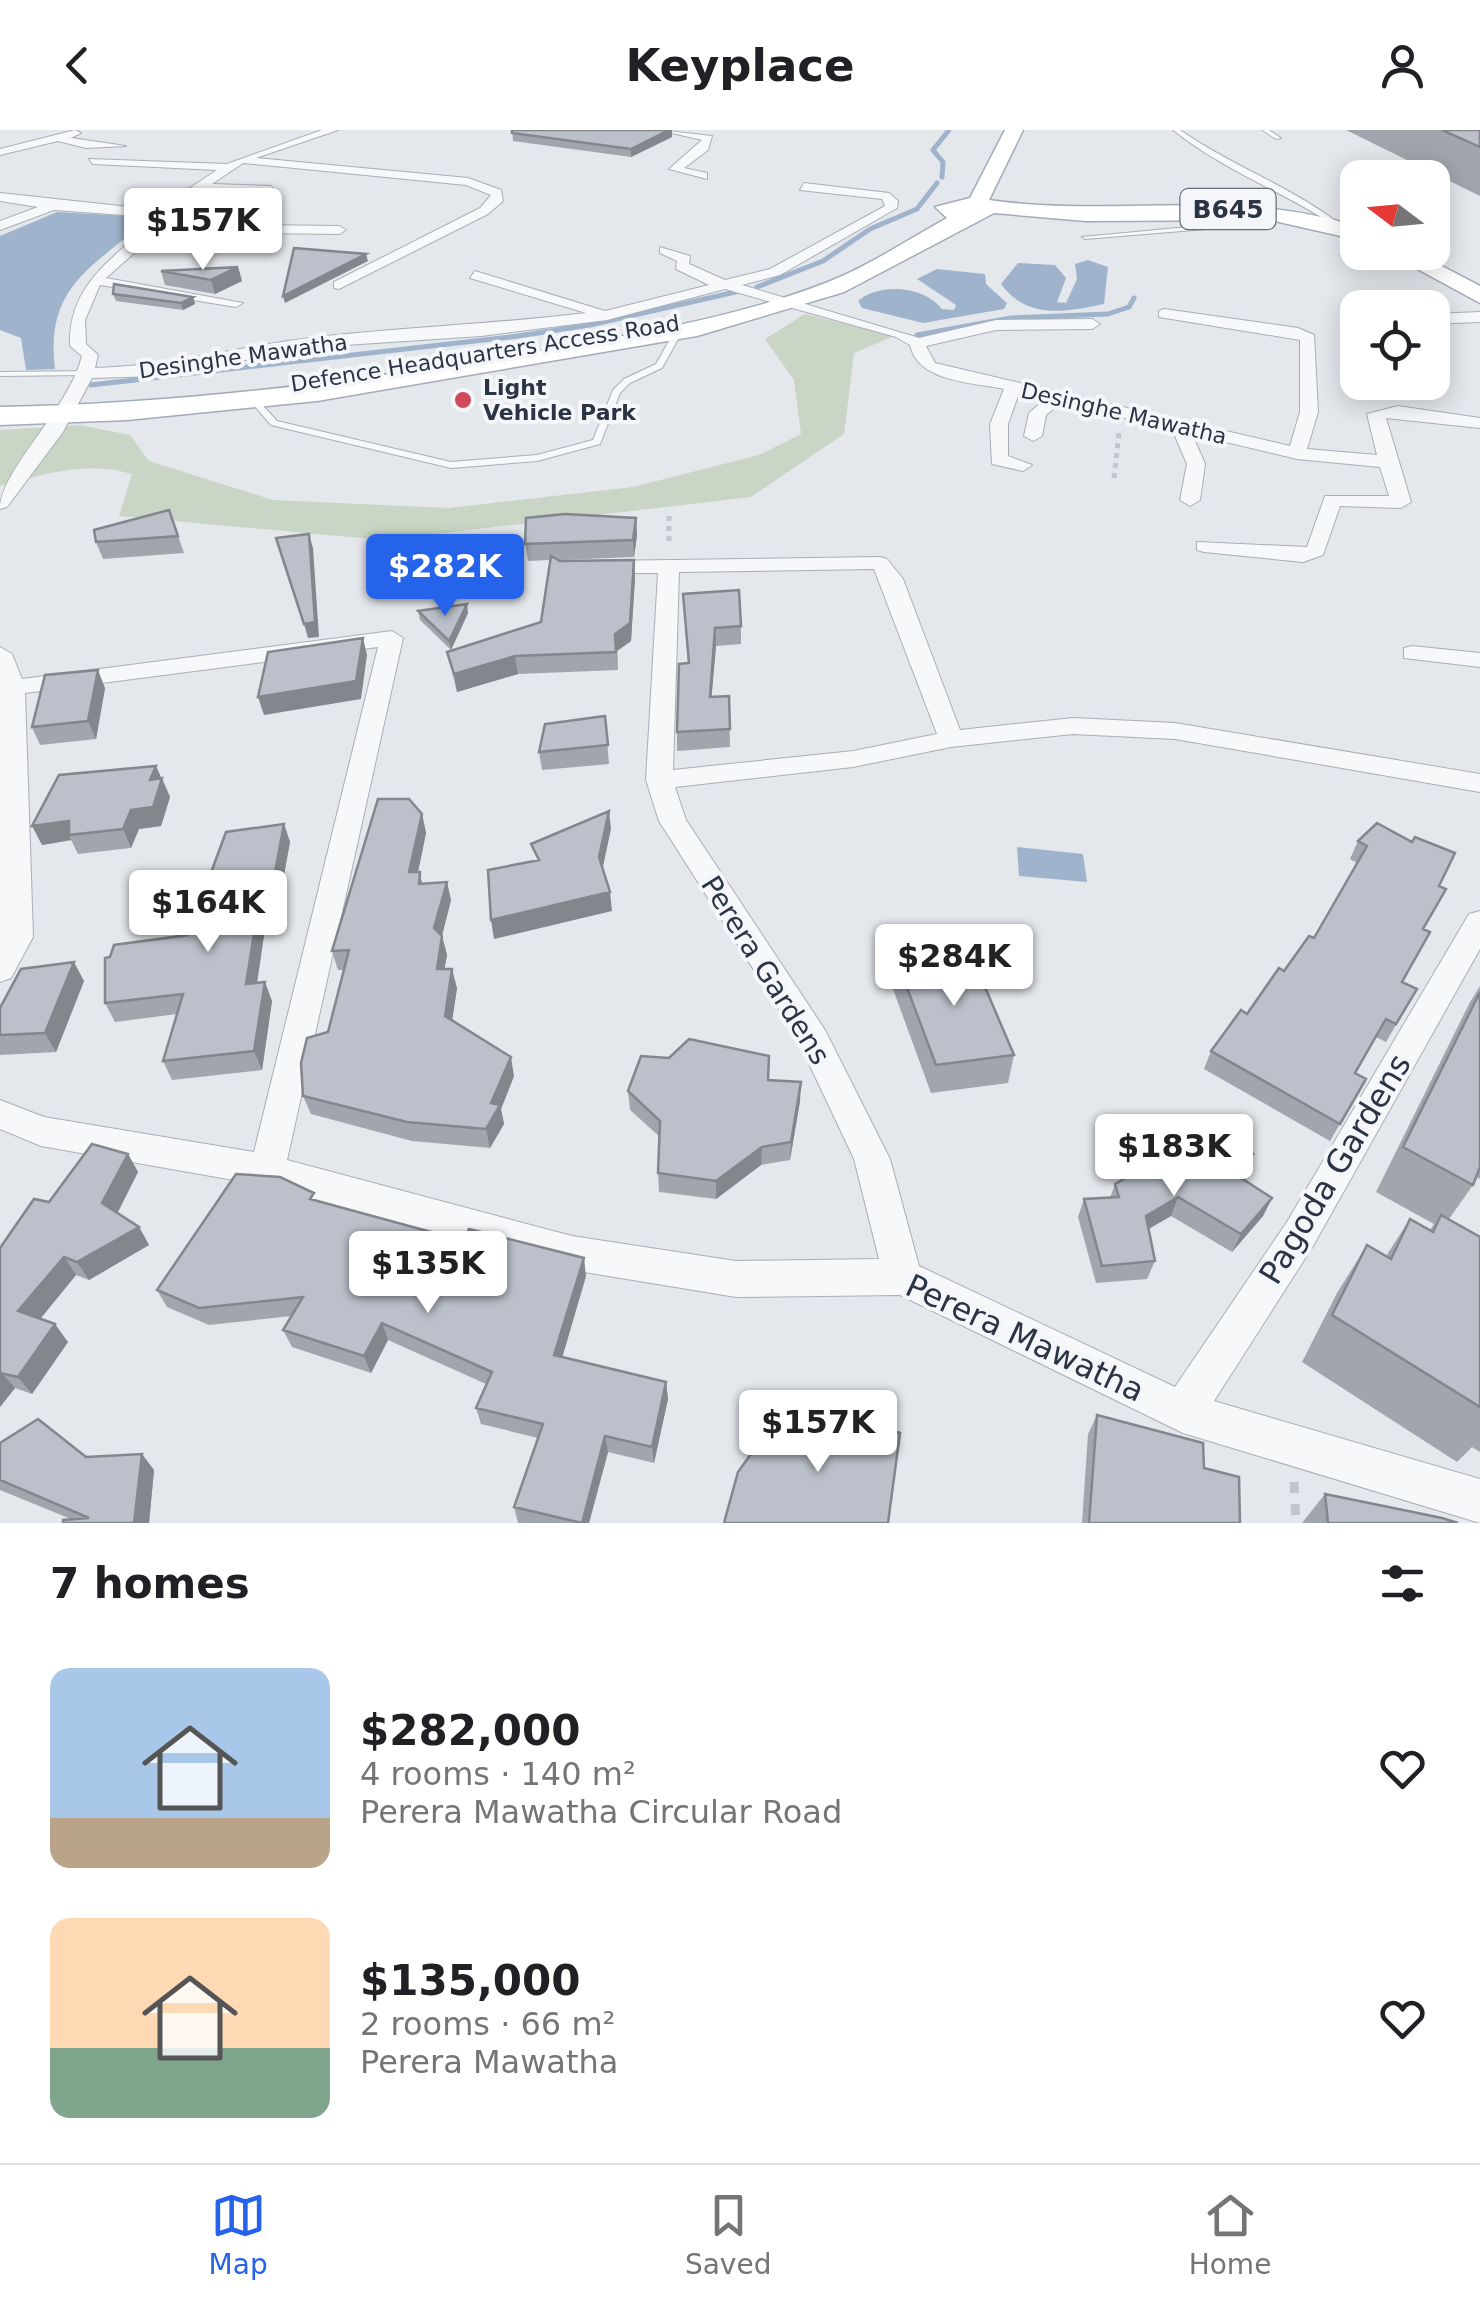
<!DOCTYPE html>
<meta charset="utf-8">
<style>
:root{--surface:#fff;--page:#f6f6f6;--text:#202124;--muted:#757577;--line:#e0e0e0;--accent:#2563eb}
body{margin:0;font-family:"DejaVu Sans",sans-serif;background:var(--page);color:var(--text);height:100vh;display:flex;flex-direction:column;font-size:38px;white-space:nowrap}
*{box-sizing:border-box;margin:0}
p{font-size:32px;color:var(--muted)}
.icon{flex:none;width:55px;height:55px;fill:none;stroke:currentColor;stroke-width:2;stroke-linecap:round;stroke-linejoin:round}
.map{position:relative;height:1393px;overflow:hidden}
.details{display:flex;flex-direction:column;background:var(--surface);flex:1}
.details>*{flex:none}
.needle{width:65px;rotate:286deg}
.buttons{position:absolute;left:1340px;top:30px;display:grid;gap:20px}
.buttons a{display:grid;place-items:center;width:110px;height:110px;border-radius:20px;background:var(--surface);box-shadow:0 5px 25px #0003;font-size:50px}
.price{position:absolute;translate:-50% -85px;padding:0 22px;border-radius:10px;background:#fff;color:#222;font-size:32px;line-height:65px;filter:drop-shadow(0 2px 5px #0008)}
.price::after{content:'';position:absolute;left:50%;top:60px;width:30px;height:22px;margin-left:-15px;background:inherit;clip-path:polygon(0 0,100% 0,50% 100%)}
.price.selected{background:var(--accent);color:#fff}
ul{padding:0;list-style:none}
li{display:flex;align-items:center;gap:30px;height:250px;padding:0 50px}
li span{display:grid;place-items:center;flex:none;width:280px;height:200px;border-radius:20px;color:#555}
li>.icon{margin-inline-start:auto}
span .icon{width:120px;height:120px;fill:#fffc;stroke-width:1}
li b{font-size:42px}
h2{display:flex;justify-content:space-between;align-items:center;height:120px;padding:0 50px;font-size:42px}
header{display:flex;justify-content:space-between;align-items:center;height:130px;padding:0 50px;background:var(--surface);font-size:45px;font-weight:700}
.dock{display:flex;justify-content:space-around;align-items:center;height:140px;border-top:2px solid var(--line);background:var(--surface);font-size:28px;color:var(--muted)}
.dock a{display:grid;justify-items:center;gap:5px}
.dock .selected{color:var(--accent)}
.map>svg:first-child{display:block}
.green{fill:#c9d6c5}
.water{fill:#9fb4cc}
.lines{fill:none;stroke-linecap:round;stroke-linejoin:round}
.stream{stroke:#9fb4cc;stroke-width:5}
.lane-casing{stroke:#a9aeb7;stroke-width:2}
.street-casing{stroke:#a9aeb7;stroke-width:2}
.primary-casing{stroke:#a3abb8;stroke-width:3}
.path-far1{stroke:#c2c5cb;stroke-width:5;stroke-dasharray:5 5;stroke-linecap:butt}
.path{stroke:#c2c5cb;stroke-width:9;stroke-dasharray:11 11;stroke-linecap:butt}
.lane{fill:#f7f8fa;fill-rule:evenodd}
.street{fill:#f7f8fa;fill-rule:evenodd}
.primary{fill:#fff;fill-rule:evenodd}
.wall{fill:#a1a5ae}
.shaded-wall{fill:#83868d}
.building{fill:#bbc0ca;stroke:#83868d;stroke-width:2.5}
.poi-dot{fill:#d1495b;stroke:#f4f6f9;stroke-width:4}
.labels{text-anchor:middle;stroke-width:8;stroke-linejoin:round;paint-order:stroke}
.far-street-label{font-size:22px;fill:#2b3445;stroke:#f4f6f9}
.far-poi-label{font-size:22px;font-weight:bold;fill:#2b3445;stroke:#f4f6f9;text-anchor:start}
.shield{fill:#f4f6f9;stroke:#676e7b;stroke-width:2.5}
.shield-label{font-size:25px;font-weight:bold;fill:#2b3445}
.street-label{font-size:28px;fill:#2b3445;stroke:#f4f6f9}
.near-street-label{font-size:32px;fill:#2b3445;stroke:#f4f6f9}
</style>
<header><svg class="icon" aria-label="back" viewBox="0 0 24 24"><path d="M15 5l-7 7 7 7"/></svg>Keyplace<svg class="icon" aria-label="person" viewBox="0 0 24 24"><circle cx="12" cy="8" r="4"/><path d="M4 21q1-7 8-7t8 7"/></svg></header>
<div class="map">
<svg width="1480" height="1393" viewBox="0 0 1480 1393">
<rect width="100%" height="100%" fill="#e4e7ec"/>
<path class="green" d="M805 184 894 206 854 223 844 304 751 367 383 410 119 386 132 344C86 330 45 344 0 356V300L80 295 130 305 149 331 273 370 448 378 633 357 759 325 801 304 794 250 765 209Z"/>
<path class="water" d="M57 82 144 87 145 92C89 139 45 159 55 239L26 240 21 208 0 200V106Z
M1088 130 1108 137 1104 174C1066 182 1027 190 1001 154L1018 133 1055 135 1066 148 1057 172 1066 173 1077 149 1075 134Z
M937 139 985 144 986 154 1007 173 1004 179 923 193 862 178 858 171C879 152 925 156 942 179L954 180 956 175 917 149Z
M1017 717 1083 724 1087 752 1019 746Z"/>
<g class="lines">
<path class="stream" d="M942 47 943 32 933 20 949 0
M757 157 823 131 870 99 917 79 937 53
M917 205 1011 188 1108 184 1129 177 1134 168
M91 255 518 206 590 195 740 161"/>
<defs>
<path id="lane" d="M1173 0H1180C1231 36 1293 57 1342 96L1337 97C1284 62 1223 40 1173 0Z
M1262 0H1269L1281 8 1276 9Z
M1189 78 1206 97V99L1085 109 1082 107 1199 96 1186 80Z
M674 202 681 204 662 238 630 253 620 263 600 314 537 331 451 338 271 295 250 271 257 269 277 291 451 332 537 325 593 310 613 260 624 249 656 234Z
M91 241 92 243 88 245 0 246V242Z"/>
<path id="street" d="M75 0 81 3 71 8 126 16 86 18 58 11 0 25V19Z
M322 0H338L256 28 468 48 501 60 503 71 488 84 339 159 334 158V152L480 78 491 65 466 55 243 33 212 54 271 56 275 63C241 66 178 49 163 94L339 96 346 100 339 104 158 102 106 148 243 173 236 177 100 155 85 190 86 214 98 225 95 238C174 236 240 216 317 207 406 197 496 194 586 183L470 148 475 141 605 181 709 155 676 139 677 131 660 123V117L690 126 689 134 725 150 770 139 885 76 882 69 800 60 804 53 889 63 898 71 897 78 780 145 742 155 919 208 996 190 1092 189 1100 194 1092 199 996 200 926 216 935 233 1290 316 1300 282V210L1159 187V181L1164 179 1298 198 1314 205 1318 282 1307 319 1377 325 1367 284 1398 276 1480 288V298L1386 288 1411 372 1401 378 1340 376 1323 425 1303 432 1204 422 1197 420V412L1307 417 1325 366H1389L1380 337 1297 329 1192 304 1205 334 1200 370 1190 376 1180 370 1187 334 1172 299 1061 273 1046 285 1042 306 1033 311 1024 306 1029 283 1045 269 1019 263 1008 294V326L1032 335 1023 341 992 334 990 294 1004 259C971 252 918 252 910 215L896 207 725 159 607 190 481 206 315 217 158 246 92 248 63 302 7 377 0 379C0 340 68 281 82 226L70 216C68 158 108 131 149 96L152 87 54 80 0 100V91L38 77 0 71V63L157 80 217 40 93 34 89 29 227 34Z
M659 0 712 6 708 20 684 38 707 43V49L669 39 702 10Z
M1480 182V192L1432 194V184Z
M880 427 887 429 903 449 960 600 1073 588 1175 593 1480 644V662L1175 609 1073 604 951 617 853 637 675 657 686 690 825 900 890 1029 919 1136 1175 1257 1287 1092 1469 784 1480 781V819L1313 1116 1214 1271 1480 1349V1393L1183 1303 900 1165 736 1167 572 1140 267 1056 41 1016 0 999V970L44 987 254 1022 378 517 25 563 33 807 11 848 0 852V517L12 524 22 549 392 501 403 508 287 1030 572 1106 736 1131 879 1129 854 1029 796 906 659 691 646 650 658 443H597L586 437 597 431ZM874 439 937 604 853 621 673 640 679 442Z
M1412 516 1480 523V537L1404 528V518Z"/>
<path id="primary" d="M1005 0H1023L989 70C1112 88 1239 57 1358 97V110L1270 90 1086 91 994 83 844 162 697 206 317 271 127 290 0 295V277C177 274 351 252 526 223 628 205 731 190 828 152 871 135 907 110 947 88L935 77 970 68Z
M1386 122H1415L1480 156V173Z"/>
</defs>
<use href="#lane" class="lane-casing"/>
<use href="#street" class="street-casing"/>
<use href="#primary" class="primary-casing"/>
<path class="path-far1" d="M1114 348 1119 303
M669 386V415"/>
<path class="path" d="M1294 1352 1296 1393"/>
<use href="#lane" class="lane"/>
<use href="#street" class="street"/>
<use href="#primary" class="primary"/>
</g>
<path class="wall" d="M512 0H672V7L631 27 513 11Z
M1346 0H1480V66Z
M238 137 242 151 215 164 165 155 161 141Z
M113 164 193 167 195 174 183 180 116 171Z
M169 380 184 423 103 429 96 412Z
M636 388 637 405 634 427 559 430 635 447 631 511 617 521 618 540 518 544 457 562 447 522 541 492 550 430 528 431 525 414Z
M683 464 741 496V514L716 516 711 567 729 566 730 617 677 621V602L688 534Z
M418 481 468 483 451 520 420 490Z
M105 558 96 609 40 615 32 597Z
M605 586 609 634 542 640 539 622Z
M161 648H162L170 667 161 696 139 699 131 718 78 724 71 710 42 715Z
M422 684 426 703 418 742 423 753 451 770 442 806 447 825 444 839 457 858 452 890 514 946 501 979 504 994 490 1018 412 1011 311 984 303 966 328 902 344 840H338L332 821Z
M284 694 290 712 278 777 268 778 257 853 272 871 262 940 172 950 163 931 177 884 115 892 105 873 188 805Z
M1358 711 1439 756 1403 852 1417 859 1386 912 1376 907 1356 943 1366 949 1330 1011 1204 939 1211 921 1247 884 1314 808 1357 733 1350 729Z
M897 831 1014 925 1008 953 931 963 893 859Z
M84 851 56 922 0 925V878Z
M1480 856V1049L1476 1047 1473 1055 1449 1089 1480 1107V1322L1472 1317 1457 1332 1302 1232 1337 1163 1367 1115 1386 1126 1410 1089 1430 1100 1434 1094 1376 1062 1469 874Z
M769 950 800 971 790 1030 761 1035 716 1069 659 1062 658 1043 660 1007 630 980 628 961Z
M128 1024 138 1042 117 1083 139 1097 149 1115 89 1150 76 1145 40 1189 68 1212 32 1264 15 1258 0 1277V1118L49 1072Z
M1244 1042 1240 1047 1272 1068 1263 1086 1232 1122 1171 1086 1149 1099 1155 1131 1147 1149 1096 1153 1078 1087 1084 1069 1110 1068 1115 1054Z
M317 1071 586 1146 562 1227 666 1252 668 1269 654 1333 608 1322 589 1393H518L514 1377 538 1308 481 1294 476 1278 486 1254 388 1210 371 1243 292 1217 283 1200 292 1186 209 1195 167 1177 157 1160Z
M1097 1285 1204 1338 1240 1393H1082L1088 1304Z
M0 1313 154 1340 149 1393H63L71 1389 0 1360Z
M1325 1364 1458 1393H1302Z"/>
<path class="shaded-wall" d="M669 0H672V7L631 27V19Z
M366 124 368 131 285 173 283 166Z
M238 137 242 151 215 164 211 150Z
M193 167 195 174 183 180 181 173Z
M636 388 637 405 634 427 633 410Z
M309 404 313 418 319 507 308 508 304 494Z
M634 430 635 447 631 511 617 521 618 540 615 504Z
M467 474 468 483 451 520 449 511Z
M715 498 716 516 710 585V567Z
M363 508 367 525 361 569 264 585 258 567Z
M515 526 518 544 457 562 454 544Z
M98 540 105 558 96 609 88 591Z
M156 636 170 667 161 696 139 699 131 718 123 699 131 680 150 650Z
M609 681 611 699 601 746 599 727Z
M422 684 426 703 414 761 409 742Z
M69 691V705L71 710 42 715 32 696Z
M284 694 290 712 278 777 272 758Z
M447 752 451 770 439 817 434 798Z
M261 759 268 778 254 873 246 854Z
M610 762 612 781 494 809 491 790Z
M442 806 447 825 441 858 437 839Z
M74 832 84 851 56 922 45 903Z
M452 839 457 858 450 905 445 886Z
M265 852 272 871 262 940 254 921Z
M511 927 514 946 501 979 504 994 490 1018 486 999 491 973Z
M801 952 800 971 790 1030 791 1012Z
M762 1017 761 1035 716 1069V1051Z
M128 1024 138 1042 113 1092 102 1073Z
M1253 1024 1244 1042 1227 1062 1235 1044Z
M1178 1067 1171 1086 1139 1104 1146 1086Z
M1272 1068 1263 1086 1232 1122 1241 1104Z
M139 1097 149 1115 89 1150 77 1132Z
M64 1127 76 1145 32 1199 18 1181Z
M584 1128 586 1146 558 1242 554 1225Z
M382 1193 388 1210 371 1243 364 1226Z
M55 1194 68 1212 32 1264 18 1247Z
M1 1242 15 1258 0 1277V1243Z
M666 1252 668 1269 654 1333 652 1317Z
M605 1306 608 1322 589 1393H582Z
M142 1324 154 1340 149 1393H134Z"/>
<path class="building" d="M512 0H669L631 19 512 3Z
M1442 0H1480V17Z
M294 118 366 124 283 166Z
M238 137 211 150 161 141Z
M114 154 193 167 181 173 113 164Z
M169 380 178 406 96 412 94 400Z
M565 384 636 388 633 410 525 414 526 388Z
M309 404 315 492 304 494 276 408Z
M551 426 560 431 634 430 630 493 615 504 616 522 515 526 454 544 447 522 541 492Z
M739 460 741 496 715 498 710 567 729 566 730 599 677 602 679 534 689 533 683 464Z
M467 474 449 511 418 481Z
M363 508 356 551 258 567 268 522Z
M98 540 88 591 32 597 45 545Z
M605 586 608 615 539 622 545 594Z
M156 636 150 650 162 648 153 677 131 680 123 699 69 705V691L32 696 59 645Z
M378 669H409L422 684 409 742H420L419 754 447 752 434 798 442 806 437 839H452L445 886 511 927 491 973 500 975 486 999 407 992 303 966 301 933 307 908 328 902 349 820 332 821Z
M609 681 599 727 610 762 491 790 488 740 539 730 531 714Z
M1377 693 1412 712 1415 707 1455 723 1439 756 1446 759 1423 799 1430 802 1402 852 1417 859 1396 894 1386 889 1355 943 1366 949 1340 994 1211 921 1241 880 1247 884 1279 838 1284 841 1309 806 1314 808 1367 716 1358 711Z
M284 694 272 758 261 759 246 854 265 852 254 921 163 931 183 864 105 873V828L110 827 114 815 188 805 226 702Z
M970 822 1014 925 936 935 897 831Z
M74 832 45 903 0 905V878L21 839Z
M1480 862V1037L1473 1055 1403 1017Z
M689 909 769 926 768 950 801 952 791 1012 762 1017 716 1051 658 1043 660 991 628 961 641 926 669 928Z
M1231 1006 1253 1024 1235 1044 1272 1068 1241 1104 1178 1067 1146 1086 1155 1131 1102 1136 1084 1069 1119 1067 1115 1054 1170 1023 1205 1018Z
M92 1014 128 1024 102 1073 139 1097 77 1132 64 1127 18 1181 55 1194 18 1247 0 1243V1118L34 1069 49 1072Z
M236 1044 280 1047 314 1063 310 1069 464 1111 469 1099 584 1128 554 1225 666 1252 652 1317 605 1306 582 1393 514 1377 543 1294 476 1278 492 1242 382 1193 364 1226 283 1200 303 1167 199 1178 157 1160Z
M1441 1085 1480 1107V1277L1332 1185 1367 1115 1391 1129 1410 1089 1433 1102Z
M839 1284 900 1303 888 1393H724L738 1342 769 1299Z
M1097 1285 1203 1313 1204 1338 1239 1347 1240 1393H1089Z
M38 1289 86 1327 142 1324 134 1393H63V1390L89 1388 0 1350V1313Z
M1325 1364 1442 1388 1458 1393H1328Z"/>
<circle class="poi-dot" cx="463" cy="270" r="10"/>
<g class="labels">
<g class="far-street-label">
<text transform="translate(485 223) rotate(-9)" y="8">Defence Headquarters Access Road</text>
<text transform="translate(243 226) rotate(-8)" y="8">Desinghe Mawatha</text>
<text transform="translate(1124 283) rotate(13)" y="8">Desinghe Mawatha</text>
</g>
<g class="far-poi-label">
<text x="483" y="265">Light<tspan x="483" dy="25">Vehicle Park</tspan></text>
</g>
<rect class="shield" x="1180.5" y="59" width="95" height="40" rx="8"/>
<g class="shield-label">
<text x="1228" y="88">B645</text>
</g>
<g class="street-label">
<text transform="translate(766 840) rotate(58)" y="10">Perera Gardens</text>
</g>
<g class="near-street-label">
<text transform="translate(1335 1039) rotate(-59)" y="11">Pagoda Gardens</text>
<text transform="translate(1025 1208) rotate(25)" y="11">Perera Mawatha</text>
</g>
</g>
</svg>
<div class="buttons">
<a><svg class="needle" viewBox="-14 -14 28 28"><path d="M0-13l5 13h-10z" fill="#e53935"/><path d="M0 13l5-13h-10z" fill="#757577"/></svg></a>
<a><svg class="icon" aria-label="locate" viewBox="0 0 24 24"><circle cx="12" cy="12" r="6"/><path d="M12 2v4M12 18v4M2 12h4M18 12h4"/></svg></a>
</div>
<b class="price" style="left:203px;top:143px">$157K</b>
<b class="price selected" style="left:445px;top:489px">$282K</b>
<b class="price" style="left:208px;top:825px">$164K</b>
<b class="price" style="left:954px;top:879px">$284K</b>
<b class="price" style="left:1174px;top:1069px">$183K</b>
<b class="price" style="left:428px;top:1186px">$135K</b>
<b class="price" style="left:818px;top:1345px">$157K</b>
</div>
<section class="details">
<h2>7 homes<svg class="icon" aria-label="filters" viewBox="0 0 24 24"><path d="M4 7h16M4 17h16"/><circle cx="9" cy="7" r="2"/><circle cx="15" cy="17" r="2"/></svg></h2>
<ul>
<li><span style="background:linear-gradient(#a9c7e8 75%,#b9a48a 0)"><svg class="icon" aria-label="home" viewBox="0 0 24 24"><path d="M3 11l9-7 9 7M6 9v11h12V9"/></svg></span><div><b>$282,000</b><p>4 rooms · 140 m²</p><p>Perera Mawatha Circular Road</p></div><svg class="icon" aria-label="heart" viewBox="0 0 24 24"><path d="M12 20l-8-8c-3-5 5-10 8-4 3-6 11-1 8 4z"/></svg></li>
<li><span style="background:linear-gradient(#ffd9b3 65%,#7fa58c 0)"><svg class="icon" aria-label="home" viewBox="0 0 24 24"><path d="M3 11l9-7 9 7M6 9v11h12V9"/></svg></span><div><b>$135,000</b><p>2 rooms · 66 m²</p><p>Perera Mawatha</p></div><svg class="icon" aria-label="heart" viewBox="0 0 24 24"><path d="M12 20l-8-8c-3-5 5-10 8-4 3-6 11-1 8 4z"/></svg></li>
</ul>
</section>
<nav class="dock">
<a class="selected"><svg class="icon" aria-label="map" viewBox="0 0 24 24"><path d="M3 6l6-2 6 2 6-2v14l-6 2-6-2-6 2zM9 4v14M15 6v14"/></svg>Map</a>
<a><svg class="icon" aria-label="saved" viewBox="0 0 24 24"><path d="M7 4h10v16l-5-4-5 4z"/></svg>Saved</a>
<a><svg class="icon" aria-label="home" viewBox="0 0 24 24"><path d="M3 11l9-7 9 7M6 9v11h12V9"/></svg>Home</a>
</nav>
